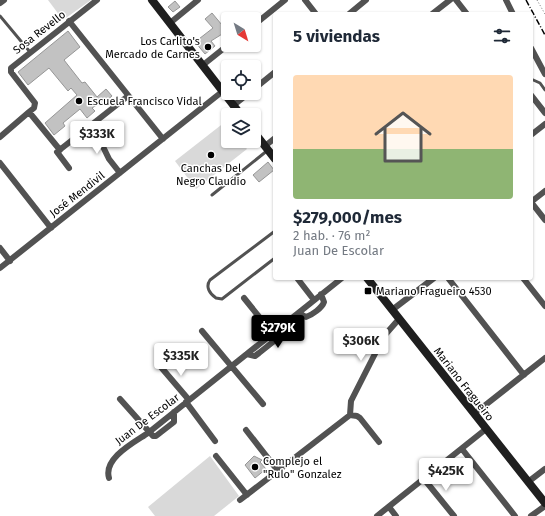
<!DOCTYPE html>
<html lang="es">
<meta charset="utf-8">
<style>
:root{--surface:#fff;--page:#f6f6f7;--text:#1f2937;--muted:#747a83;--accent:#000}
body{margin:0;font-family:"Fira Sans",sans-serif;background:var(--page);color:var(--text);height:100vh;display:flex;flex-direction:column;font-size:15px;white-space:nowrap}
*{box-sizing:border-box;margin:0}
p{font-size:13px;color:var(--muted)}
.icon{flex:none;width:22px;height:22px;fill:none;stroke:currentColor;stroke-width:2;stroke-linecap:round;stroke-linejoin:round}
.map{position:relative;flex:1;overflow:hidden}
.panel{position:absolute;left:273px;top:12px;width:260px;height:268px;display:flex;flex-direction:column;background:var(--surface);border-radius:4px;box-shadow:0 1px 3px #0004}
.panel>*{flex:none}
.needle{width:26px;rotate:142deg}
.tools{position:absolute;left:221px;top:12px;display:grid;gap:8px}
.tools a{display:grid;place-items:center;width:40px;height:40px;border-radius:4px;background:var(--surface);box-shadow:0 1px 3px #0004;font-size:20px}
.price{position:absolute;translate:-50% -34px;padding:0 9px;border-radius:4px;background:#fff;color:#222;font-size:13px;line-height:26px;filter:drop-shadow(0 1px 2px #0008)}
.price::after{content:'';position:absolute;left:50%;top:24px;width:12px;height:9px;margin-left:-6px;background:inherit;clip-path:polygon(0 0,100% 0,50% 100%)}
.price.on{background:var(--accent);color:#fff}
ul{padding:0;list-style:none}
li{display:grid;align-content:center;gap:8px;height:212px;padding:0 20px}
li span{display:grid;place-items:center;height:124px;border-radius:4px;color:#555}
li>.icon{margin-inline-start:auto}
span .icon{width:72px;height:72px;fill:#fffc;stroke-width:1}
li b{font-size:17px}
h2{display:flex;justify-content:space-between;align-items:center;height:48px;padding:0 20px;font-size:17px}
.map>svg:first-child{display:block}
.green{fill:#d9d9d9}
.building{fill:#c2c2c2;stroke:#969696}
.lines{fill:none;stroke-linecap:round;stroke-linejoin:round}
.path{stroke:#747474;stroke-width:1;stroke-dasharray:1 2;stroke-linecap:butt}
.lane{stroke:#525252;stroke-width:3}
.street{stroke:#525252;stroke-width:6}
.secondary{stroke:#1f1f1f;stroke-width:8}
.rail{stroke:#000;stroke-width:1.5;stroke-dasharray:6 2 1 2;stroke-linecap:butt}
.poi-dot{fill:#000;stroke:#fff;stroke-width:1.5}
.labels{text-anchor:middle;stroke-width:3;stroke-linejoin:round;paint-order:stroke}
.street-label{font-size:11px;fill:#000;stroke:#fff}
.poi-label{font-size:11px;fill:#000;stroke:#fff;text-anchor:start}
</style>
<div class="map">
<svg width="545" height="516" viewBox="0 0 545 516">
<rect width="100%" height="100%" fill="#fff"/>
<path class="green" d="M48 0H91L63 20Z
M225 122 228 126V141H240L247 149 196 189 175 161Z
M210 456 239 496 214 516H155L148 507Z"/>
<path class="building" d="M175 1 180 7 173 12 168 7Z
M212 13 227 31 211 41 215 46 205 54 195 42 213 28 205 19Z
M68 31 80 47 64 60 82 83 85 82 97 97 106 89 112 96 101 105 100 103 92 108 95 111 87 118 80 109 63 123 65 126 54 135 45 123 77 95 71 88 68 91 49 68 28 85 18 72Z
M268 162 274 170 259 182 253 175Z
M254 456 262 460 260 462 266 469 255 478 245 465Z"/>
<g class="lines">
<path class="path" d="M537 0 545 14"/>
<path class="lane" d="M0 16 30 52
M531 79 540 83 545 90
M212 195 268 150
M275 231 210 280C205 287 210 294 216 298L222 299 275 258"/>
<path class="street" d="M305 0 316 14
M456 0 467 14
M506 0 513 14
M0 3 4 0
M349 14 366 0
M432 14 450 0
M69 21 163 139
M170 23 198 0
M254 25 285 0
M531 48 545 74
M203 65 228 45
M254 89 275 72
M531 95 545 113
M234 105 249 93
M92 124 109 159 120 173
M531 135 545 124
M0 137 29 112
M265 146 275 138
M60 150 29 112 34 108 35 103 11 72V68L97 0
M0 163 51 228
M69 168 57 152 128 96
M531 202 545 220
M531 202 545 191
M0 248 10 261
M0 268 223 91
M297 278 314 300
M448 278 524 375
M523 278 545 306
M244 298 273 334
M392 310 434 278
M299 313 306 317C312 315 322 308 324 302L321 294
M202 331 263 404
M247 354 255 356 259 353 288 330 289 326 288 321
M160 366 189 400
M120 399 153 436H156L174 422V412
M186 402 215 441
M474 414 545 358
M350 415 351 401 384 336 399 319
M246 430 278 471
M462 449 515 516
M216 456 247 495
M109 478C103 458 135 442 148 433L342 278
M424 479 454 516
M528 482 545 469
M240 500 350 415 357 416 360 418 379 442
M389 507 396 516
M377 516 486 429
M531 516 545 506"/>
<path class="secondary" d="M152 0 241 115
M254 132 275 159
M367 278 545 503"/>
<path class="rail" d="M526 0 545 35"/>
</g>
<g class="poi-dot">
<circle cx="208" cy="47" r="4"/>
<circle cx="79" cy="101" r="4"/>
<circle cx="211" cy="155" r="4"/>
<rect x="364" y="287" width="8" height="8" rx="2"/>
<circle cx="255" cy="467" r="4"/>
</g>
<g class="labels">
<g class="street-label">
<text transform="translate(39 32) rotate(-38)" y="4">Sosa Revello</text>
<text transform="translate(77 194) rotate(-38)" y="4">José Mendivil</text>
<text transform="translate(464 384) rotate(52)" y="4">Mariano Fragueiro</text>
<text transform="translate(147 419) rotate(-37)" y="4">Juan De Escolar</text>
</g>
<g class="poi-label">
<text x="200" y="45" text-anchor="end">Los Carlito's<tspan x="200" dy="13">Mercado de Carnes</tspan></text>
<text x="87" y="105">Escuela Francisco Vidal</text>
<text x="211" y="172" text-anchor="middle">Canchas Del<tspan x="211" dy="13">Negro Claudio</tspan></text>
<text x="376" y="295">Mariano Fragueiro 4530</text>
<text x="263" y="465">Complejo el<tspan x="263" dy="13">"Rulo" Gonzalez</tspan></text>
</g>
</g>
</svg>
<div class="tools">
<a><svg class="needle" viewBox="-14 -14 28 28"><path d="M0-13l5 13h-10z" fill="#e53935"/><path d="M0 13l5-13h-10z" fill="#747a83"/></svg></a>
<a><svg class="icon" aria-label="locate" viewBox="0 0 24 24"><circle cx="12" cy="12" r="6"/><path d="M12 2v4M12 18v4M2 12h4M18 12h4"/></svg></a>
<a><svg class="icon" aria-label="layers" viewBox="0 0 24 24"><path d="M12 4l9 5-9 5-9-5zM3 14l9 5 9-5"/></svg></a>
</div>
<b class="price" style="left:97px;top:155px">$333K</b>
<b class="price on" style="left:278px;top:349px">$279K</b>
<b class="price" style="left:361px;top:362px">$306K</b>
<b class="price" style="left:181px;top:377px">$335K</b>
<b class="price" style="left:446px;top:492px">$425K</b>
<section class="panel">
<h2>5 viviendas<svg class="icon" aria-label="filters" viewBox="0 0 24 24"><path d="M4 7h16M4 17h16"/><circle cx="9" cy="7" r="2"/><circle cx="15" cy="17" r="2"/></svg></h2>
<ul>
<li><span style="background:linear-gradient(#ffd9b3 60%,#8fb573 0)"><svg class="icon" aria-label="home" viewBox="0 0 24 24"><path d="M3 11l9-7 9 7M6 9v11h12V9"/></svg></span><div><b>$279,000/mes</b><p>2 hab. · 76 m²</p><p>Juan De Escolar</p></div></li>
</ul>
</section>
</div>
